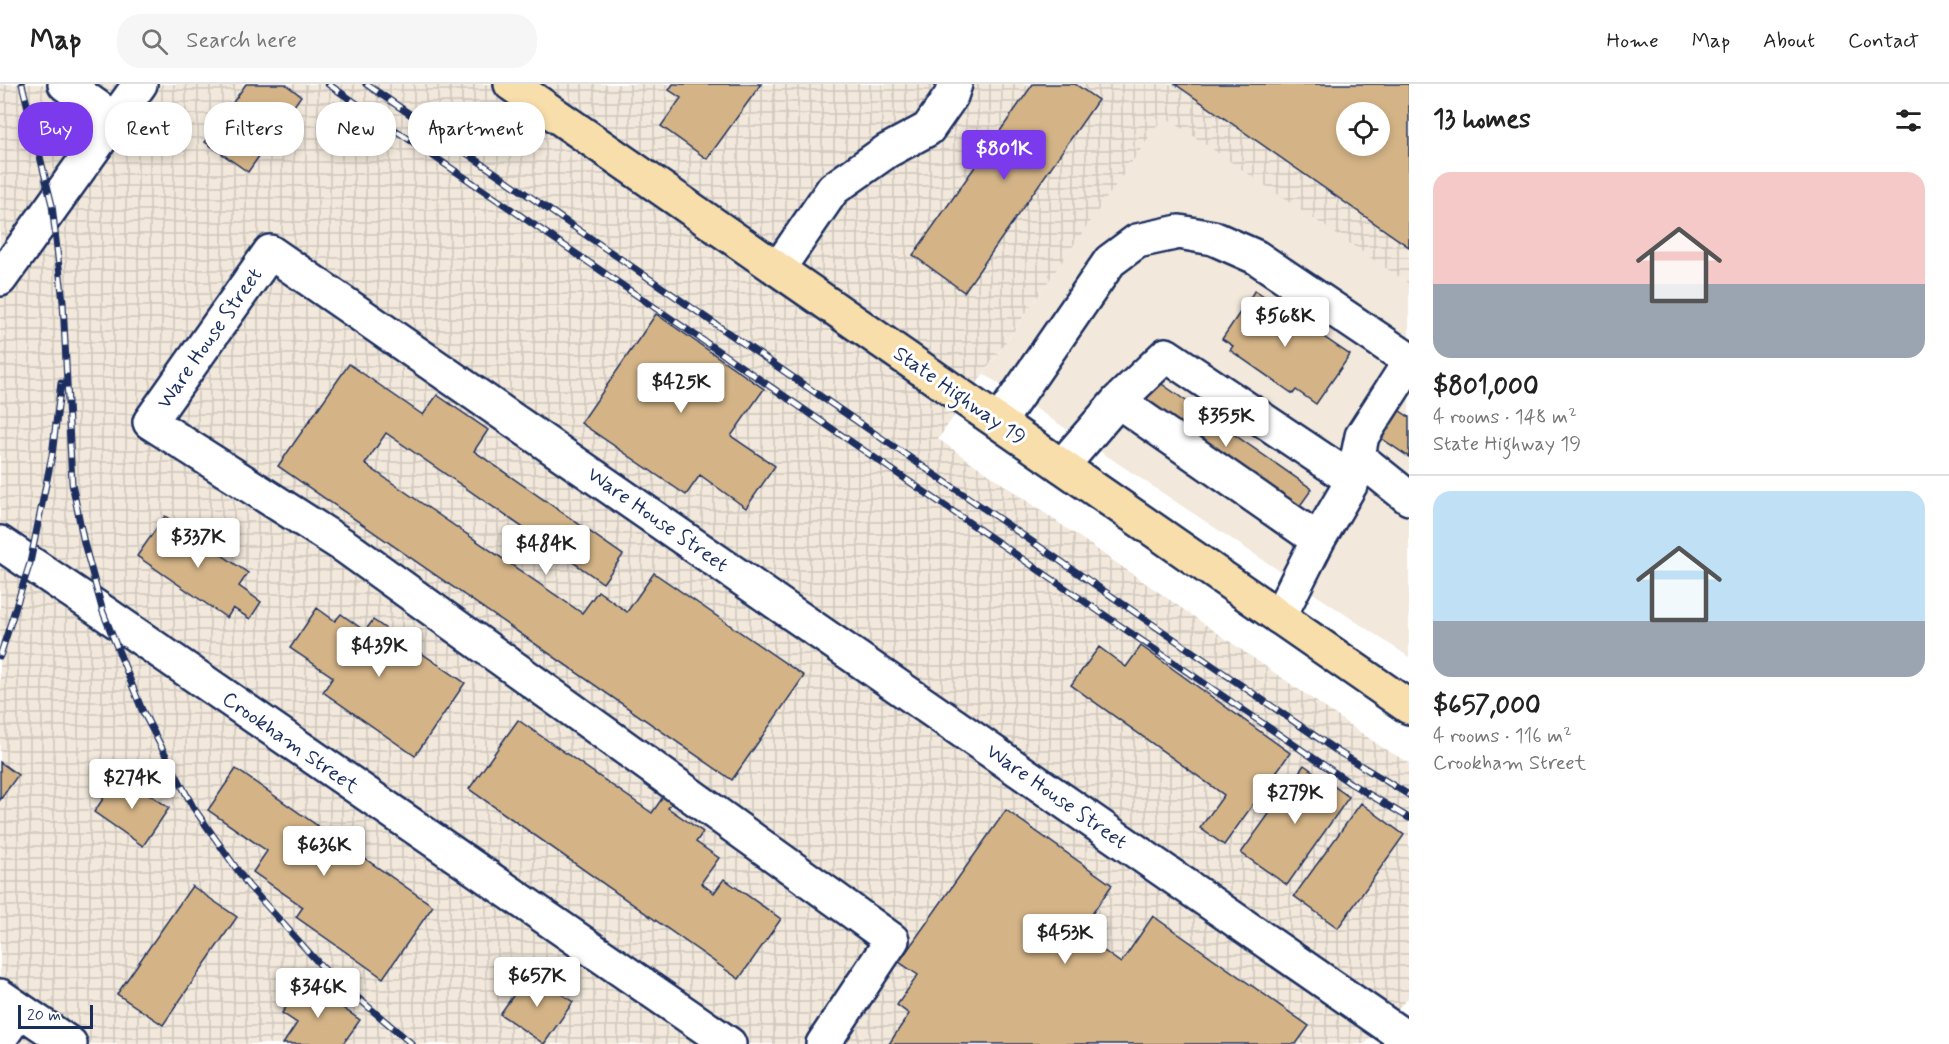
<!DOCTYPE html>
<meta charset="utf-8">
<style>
:root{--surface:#fff;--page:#f6f6f6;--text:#222;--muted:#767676;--line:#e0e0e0;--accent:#7c3aed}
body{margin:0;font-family:Mynerve,sans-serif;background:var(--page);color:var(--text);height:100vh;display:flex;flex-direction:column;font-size:22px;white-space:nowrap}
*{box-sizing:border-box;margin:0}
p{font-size:20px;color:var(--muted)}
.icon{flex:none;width:33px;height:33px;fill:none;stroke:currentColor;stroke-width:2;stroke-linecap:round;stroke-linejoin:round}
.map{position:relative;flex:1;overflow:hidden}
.side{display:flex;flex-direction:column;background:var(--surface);width:540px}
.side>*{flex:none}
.hud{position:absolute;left:18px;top:18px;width:570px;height:54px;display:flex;gap:12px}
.tools{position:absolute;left:1336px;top:18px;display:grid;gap:12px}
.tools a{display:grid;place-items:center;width:54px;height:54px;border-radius:50%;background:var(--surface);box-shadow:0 3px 9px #0003;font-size:30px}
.scale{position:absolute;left:18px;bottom:15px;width:75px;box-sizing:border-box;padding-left:6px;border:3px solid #1b2f5e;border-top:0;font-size:16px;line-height:21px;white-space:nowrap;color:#1b2f5e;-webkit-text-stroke:4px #fff;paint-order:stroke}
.price{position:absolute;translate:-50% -51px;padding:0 14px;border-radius:6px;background:#fff;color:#222;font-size:20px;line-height:39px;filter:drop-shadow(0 2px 3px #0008)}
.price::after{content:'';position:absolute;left:50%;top:36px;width:18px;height:14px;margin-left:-9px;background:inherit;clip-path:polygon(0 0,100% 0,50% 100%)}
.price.current{background:var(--accent);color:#fff}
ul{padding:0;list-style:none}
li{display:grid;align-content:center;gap:12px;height:318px;padding:0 24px}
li+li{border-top:2px solid var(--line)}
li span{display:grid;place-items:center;height:186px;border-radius:18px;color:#555}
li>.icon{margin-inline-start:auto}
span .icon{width:108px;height:108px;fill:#fffc;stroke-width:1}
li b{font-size:26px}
h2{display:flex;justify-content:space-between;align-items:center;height:72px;padding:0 24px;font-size:26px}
.pill{padding:0 21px;border-radius:24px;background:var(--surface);box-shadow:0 3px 9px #0003;font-size:21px;line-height:54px}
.pill.current{background:var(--accent);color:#fff}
header{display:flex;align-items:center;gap:36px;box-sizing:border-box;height:84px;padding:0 30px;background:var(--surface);border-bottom:2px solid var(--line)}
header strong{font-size:28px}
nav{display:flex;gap:33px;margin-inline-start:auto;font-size:21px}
.search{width:420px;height:54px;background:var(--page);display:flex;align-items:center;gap:15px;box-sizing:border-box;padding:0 21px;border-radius:24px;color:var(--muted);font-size:22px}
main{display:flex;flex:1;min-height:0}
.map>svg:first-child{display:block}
.built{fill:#f2e8db}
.industrial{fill:url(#industrial-grid);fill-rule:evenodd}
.building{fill:#d4b487;stroke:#1b2f5e;stroke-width:1.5;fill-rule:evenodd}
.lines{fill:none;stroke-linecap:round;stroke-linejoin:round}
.minor-casing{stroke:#1b2f5e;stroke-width:38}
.major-casing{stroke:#1b2f5e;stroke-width:38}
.minor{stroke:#fff;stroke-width:33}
.major{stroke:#f8deab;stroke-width:33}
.rail-casing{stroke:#1b2f5e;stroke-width:7}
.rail{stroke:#fff;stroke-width:4.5;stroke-dasharray:14;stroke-linecap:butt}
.labels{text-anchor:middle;stroke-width:6;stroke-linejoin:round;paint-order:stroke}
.street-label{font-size:21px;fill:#1b2f5e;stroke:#fff}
</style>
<header>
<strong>Map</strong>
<div class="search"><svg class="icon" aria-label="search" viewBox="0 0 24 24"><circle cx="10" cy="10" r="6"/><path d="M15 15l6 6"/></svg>Search here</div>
<nav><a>Home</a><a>Map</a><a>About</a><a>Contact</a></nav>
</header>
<main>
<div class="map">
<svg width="1409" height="960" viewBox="0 0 1409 960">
<defs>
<pattern id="industrial-grid" width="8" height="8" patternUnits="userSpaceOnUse" patternTransform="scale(1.5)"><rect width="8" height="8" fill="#f2e8db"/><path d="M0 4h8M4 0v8" fill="none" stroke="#cfc7be"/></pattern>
</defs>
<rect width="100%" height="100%" fill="#fff"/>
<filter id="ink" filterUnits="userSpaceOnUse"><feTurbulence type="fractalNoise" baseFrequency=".0167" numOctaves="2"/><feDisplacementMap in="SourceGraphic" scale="12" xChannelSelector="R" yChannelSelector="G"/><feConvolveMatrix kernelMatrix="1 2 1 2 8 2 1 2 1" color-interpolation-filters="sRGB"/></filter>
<g filter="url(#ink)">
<path class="built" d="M1164 31 1409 200V573L984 290Z"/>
<path class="industrial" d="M0 0H1409V200L1164 32 938 355 1383 664 1409 679V913L1365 960H0ZM1347 28H1380V62H1347Z"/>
<path class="building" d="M246 0H285L301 12 248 88 205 58Z
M673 0H761L707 75 661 42 681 14 669 6Z
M1033 0H1075L1098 16 964 208 913 171Z
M1175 0H1409V163ZM1347 28H1380V62H1347Z
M1255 206 1350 271 1316 320 1296 306 1293 310 1230 266 1233 262 1222 255Z
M656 230 764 305 731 352 775 382 746 424 700 391 686 411 581 339Z
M349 280 423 331 437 311 488 346 474 367 623 471 603 499 386 349 365 380 433 427 582 529 598 507 627 528 654 489 804 592 732 696 278 382Z
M1159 298 1312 405 1294 430 1141 323Z
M1397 325 1409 333V373L1378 352Z
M165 432 248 489 239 502 261 518 250 535 233 524 227 534 137 472Z
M317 524 335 537 341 530 365 547 373 536 465 599 415 672 323 608 333 593 290 564Z
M1141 562 1290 669 1224 761 1200 744 1224 711 1071 601 1099 563 1126 583Z
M518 636 652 729 665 710 674 716 668 724 703 748 696 758 719 774 701 799 714 809 724 795 781 835 739 895 469 705Z
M0 678 18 691 0 716Z
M1304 681 1349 713 1287 801 1241 769Z
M236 685 433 822 383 894 296 833 303 823 253 788 267 767 208 726Z
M120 690 169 724 143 762 94 728Z
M1361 719 1404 751 1338 844 1294 812Z
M1006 726 1112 801 1079 849 1121 879 1153 832 1309 942 1296 960H889L909 930 897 921 918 891 899 878Z
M192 802 237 833 163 941 117 910Z
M530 888 573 918 544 960 500 930Z
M304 897 360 936 343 960H283L297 939 282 929Z"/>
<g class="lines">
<defs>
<path id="minor" d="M65 0 114 35
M778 185 833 105 887 67 928 45 951 12 955 0
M0 195 140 0
M1118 317 1166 271 1353 396 1318 456
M999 338 1110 177 1137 157 1179 148 1213 154 1256 173 1409 276
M1358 373 1409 414
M1062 382 1118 317 1318 456 1279 533
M1353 396 1362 352 1409 279
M0 459 103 528 729 960
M0 912 70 960
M0 954 20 926
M823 960 892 856 346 463 150 338 270 168 1406 954"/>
<path id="major" d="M511 0 1409 623"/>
</defs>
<use href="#minor" class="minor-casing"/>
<use href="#major" class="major-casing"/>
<use href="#minor" class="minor"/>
<use href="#major" class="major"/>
<defs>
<path id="rail" d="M22 0 52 121 63 218 72 399 84 459 103 528 142 626 193 723 248 801 324 885 412 960
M328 0 1350 699 1409 734
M366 0 1337 667 1409 711
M0 572 30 479 52 371 61 299"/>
</defs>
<use href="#rail" class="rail-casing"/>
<use href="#rail" class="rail"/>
</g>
</g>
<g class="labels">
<g class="street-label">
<text transform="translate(209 254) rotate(-55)" y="7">Ware House Street</text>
<text transform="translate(960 311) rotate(35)" y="7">State Highway 19</text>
<text transform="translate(658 435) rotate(35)" y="7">Ware House Street</text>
<text transform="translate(291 658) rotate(35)" y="7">Crookham Street</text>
<text transform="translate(1057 712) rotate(35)" y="7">Ware House Street</text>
</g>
</g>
</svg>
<div class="tools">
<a><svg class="icon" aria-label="locate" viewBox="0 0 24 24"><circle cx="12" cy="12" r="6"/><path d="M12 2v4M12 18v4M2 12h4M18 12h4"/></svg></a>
</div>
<div class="scale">20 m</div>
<b class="price current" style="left:1004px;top:97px">$801K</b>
<b class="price" style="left:1285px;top:264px">$568K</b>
<b class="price" style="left:681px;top:330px">$425K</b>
<b class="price" style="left:1226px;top:364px">$355K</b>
<b class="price" style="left:198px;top:485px">$337K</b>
<b class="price" style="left:546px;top:492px">$484K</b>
<b class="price" style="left:379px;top:594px">$439K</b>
<b class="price" style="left:132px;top:726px">$274K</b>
<b class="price" style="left:1295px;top:741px">$279K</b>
<b class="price" style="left:324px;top:793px">$636K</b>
<b class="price" style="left:1065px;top:881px">$453K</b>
<b class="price" style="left:537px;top:924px">$657K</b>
<b class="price" style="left:318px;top:935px">$346K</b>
<div class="hud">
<a class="pill current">Buy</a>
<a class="pill">Rent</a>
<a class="pill">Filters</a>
<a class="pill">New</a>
<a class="pill">Apartment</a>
</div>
</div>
<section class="side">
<h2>13 homes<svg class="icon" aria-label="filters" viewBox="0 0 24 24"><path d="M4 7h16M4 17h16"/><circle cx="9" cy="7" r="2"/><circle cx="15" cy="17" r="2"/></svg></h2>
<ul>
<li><span style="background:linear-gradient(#f6c9c9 60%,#9aa5b1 0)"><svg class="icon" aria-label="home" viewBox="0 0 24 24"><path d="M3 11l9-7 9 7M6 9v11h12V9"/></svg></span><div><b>$801,000</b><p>4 rooms · 148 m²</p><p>State Highway 19</p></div></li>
<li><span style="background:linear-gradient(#bfe0f5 70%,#9aa5b1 0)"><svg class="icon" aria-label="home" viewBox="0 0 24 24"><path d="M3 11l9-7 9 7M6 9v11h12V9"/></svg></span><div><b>$657,000</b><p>4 rooms · 116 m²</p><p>Crookham Street</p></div></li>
</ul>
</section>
</main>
